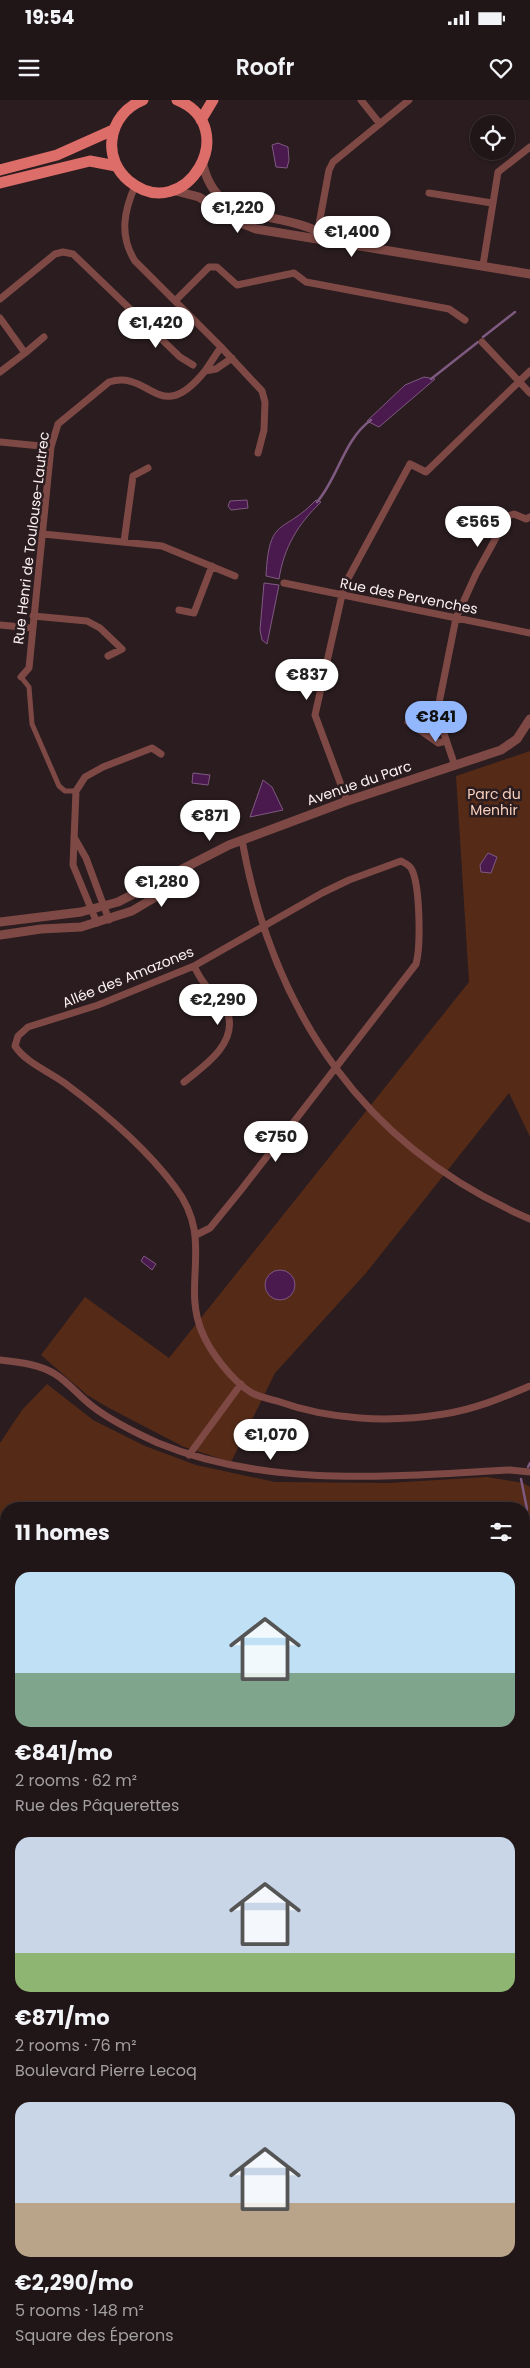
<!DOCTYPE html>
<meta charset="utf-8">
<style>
:root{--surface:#201517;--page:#281e20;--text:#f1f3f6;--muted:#a29fa1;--line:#3d3436;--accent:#92b7fd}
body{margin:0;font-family:Poppins,sans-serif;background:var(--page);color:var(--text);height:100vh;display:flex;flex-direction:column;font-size:19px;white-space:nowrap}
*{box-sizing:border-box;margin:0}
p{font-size:16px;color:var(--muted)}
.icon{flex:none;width:28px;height:28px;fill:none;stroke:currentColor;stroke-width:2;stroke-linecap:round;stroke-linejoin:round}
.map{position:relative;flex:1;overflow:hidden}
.drawer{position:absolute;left:0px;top:1402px;width:530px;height:866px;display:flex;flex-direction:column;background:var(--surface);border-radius:20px 20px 0 0;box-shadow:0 1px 4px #0004,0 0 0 1px var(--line)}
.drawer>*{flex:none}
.tools{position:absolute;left:470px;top:15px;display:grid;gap:10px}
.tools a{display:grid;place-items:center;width:45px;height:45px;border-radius:50%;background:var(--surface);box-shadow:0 1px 4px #0004,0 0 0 1px var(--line);font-size:25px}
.price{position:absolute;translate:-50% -42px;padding:0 11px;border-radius:18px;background:#fff;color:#222;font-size:16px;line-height:32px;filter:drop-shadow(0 1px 2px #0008)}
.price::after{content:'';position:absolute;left:50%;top:30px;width:15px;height:11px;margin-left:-8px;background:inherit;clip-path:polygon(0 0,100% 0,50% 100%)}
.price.on{background:var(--accent);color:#111}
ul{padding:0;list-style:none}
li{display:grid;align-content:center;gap:10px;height:265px;padding:0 15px}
li span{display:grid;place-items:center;height:155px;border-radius:15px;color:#555}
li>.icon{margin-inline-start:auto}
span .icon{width:90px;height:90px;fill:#fffc;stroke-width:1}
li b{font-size:21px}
h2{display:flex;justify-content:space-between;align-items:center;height:60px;padding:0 15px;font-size:21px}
.status{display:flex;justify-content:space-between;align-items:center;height:35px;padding:0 25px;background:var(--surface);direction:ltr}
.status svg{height:14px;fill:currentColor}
header{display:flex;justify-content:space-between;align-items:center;height:65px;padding:0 15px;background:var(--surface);font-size:22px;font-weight:600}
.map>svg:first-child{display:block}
.green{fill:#552b18}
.water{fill:#4a1a4f;stroke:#7f5a80}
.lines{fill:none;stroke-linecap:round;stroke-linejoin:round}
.stream{stroke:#7f5a80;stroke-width:2.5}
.pedestrian{stroke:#7e4945;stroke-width:5}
.minor{stroke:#7e4945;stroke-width:7}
.tertiary{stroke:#7e4945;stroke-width:9}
.primary{stroke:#dc6d68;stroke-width:11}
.labels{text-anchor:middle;stroke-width:5;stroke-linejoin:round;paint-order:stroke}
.street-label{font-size:14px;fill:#fbf0f2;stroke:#2a1c1f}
.park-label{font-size:14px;fill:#fad0be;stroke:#2a1c1f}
</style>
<div class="status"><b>19:54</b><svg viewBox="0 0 49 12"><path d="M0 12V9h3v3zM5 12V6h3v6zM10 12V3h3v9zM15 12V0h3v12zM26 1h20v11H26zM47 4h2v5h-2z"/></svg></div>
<header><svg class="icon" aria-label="menu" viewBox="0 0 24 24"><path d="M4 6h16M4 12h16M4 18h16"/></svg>Roofr<svg class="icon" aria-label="heart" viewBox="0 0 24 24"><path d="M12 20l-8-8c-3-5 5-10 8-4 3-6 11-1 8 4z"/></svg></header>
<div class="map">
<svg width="530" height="2268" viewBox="0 0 530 2268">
<rect width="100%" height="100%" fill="#2a1c1f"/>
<path class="green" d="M530 651V1037L509 993 366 1173 275 1273 231 1362 184 1347 109 1308 87 1295 41 1255 85 1197 169 1258 469 882 456 676Z
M47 1284 93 1320 145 1346 196 1365 275 1382 388 1383 487 1377 523 1383 530 1387V2011L524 2018V1409H6V1744L0 1745V1343L22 1310Z"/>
<path class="water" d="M278 43 288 47 289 60 287 68 276 67 272 45Z
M424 277 435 279 379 327 367 321 405 285Z
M247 400 248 408 231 410 228 406 230 401Z
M316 400 321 402C298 424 284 447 279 479L266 476C269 415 283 435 316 400Z
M264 483 279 485 267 544 262 540 260 530Z
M193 673 210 675 208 685 192 683Z
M263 680 272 687 283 710 250 717Z
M488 753 497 757 491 773 481 772 480 765Z
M144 1156 156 1164 152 1170 141 1161Z
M265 1185a15 15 0 1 1 30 0a15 15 0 1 1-30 0Z
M6 1744V1764L0 1765V1745Z
M530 2011V2038L524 2041V2018Z"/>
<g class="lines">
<path class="stream" d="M483 237 515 212
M431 279 478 242
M317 402C338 378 344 339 371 320
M528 1367 530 1363
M521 1379 527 1409 524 1419"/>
<path class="pedestrian" d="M21 577 29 587 32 624 59 686 65 691H76"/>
<path class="minor" d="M361 0 380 24
M135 86C124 111 119 136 135 161L221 247 262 291 265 302 264 330 258 353
M429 93 492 103
M317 135 329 70 333 62 409 0
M483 165 498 72 530 47
M0 199 55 154 63 152 73 154 180 257 193 265
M175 201 209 167H217L237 185 294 173 306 182 449 209 465 220
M0 218 25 253 0 272
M482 242 530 293
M221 247 205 271 216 269 232 258
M25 253 44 237
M0 342 51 347
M43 434 162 446 235 476
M124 442 133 376 148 368
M284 483 530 533
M179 510 194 513 212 466
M33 516 87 521 100 528 122 549 108 556
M0 525 32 528
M21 577 29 568 51 347 58 324 109 282C151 269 159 328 205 271
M408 622 438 643 446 641
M455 666 437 613 456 518 476 474 508 416 514 414 526 419 530 417
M347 701 315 615 344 486 410 364 426 372 530 271
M74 737 86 758 109 820
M242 740C273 914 366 1049 530 1119
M97 823 73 765 76 691 85 677 103 667 152 648 161 654
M184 982C204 966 237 944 228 914 225 903 211 893 204 883 200 878 197 872 194 866
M196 1135 210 1128 241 1090 416 864C421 846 420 787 412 770 410 765 406 764 401 761L349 780 322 793 194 866 98 905 28 927 18 936 15 946C26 963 50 972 66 984 105 1013 146 1048 175 1087 215 1139 181 1183 202 1232 210 1252 233 1282 252 1293 259 1297 269 1299 277 1301 330 1320 389 1323 444 1314 475 1309 502 1298 530 1286
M0 1260C18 1262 39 1264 55 1274 68 1282 79 1296 92 1306 111 1321 136 1333 158 1343 270 1389 393 1376 510 1370L530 1372
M189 1355 241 1284
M0 2146 6 2145
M524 2178 530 2180
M224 2262 227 2268
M472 2262 478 2268
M512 2262 521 2268
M177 2268 180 2262
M231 2268H240
M495 2268 501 2262"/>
<path class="tertiary" d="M203 65C216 118 259 112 301 125 315 129 327 136 341 140
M172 90 199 97 234 120 256 129 530 174
M0 822 81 812 118 802 229 745 347 701 501 650 517 639 530 619
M0 835 41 829 81 827 132 811 179 783 189 767"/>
<path class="primary" d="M143 0C126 7 114 21 112 40 110 56 117 71 129 81 185 127 244 27 177 0
M201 20 213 0
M0 70 57 55 113 30
M0 83 90 61 116 66"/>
</g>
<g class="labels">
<g class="street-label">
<text transform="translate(31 438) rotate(-83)" y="5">Rue Henri de Toulouse-Lautrec</text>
<text transform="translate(409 496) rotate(11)" y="5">Rue des Pervenches</text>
<text transform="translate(359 683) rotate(-19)" y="5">Avenue du Parc</text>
<text transform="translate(128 877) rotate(-22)" y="5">Allée des Amazones</text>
</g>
<g class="park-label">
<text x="494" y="699">Parc du<tspan x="494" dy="16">Menhir</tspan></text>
</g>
</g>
</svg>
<div class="tools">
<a><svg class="icon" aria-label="locate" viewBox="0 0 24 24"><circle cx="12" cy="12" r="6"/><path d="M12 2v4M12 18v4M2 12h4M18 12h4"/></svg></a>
</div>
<b class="price" style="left:238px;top:134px">€1,220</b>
<b class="price" style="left:352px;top:158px">€1,400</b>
<b class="price" style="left:156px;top:249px">€1,420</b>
<b class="price" style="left:478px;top:448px">€565</b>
<b class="price" style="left:307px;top:601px">€837</b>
<b class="price on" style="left:436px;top:643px">€841</b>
<b class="price" style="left:210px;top:742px">€871</b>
<b class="price" style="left:162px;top:808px">€1,280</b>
<b class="price" style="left:218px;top:926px">€2,290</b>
<b class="price" style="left:276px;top:1063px">€750</b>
<b class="price" style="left:271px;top:1361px">€1,070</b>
<section class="drawer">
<h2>11 homes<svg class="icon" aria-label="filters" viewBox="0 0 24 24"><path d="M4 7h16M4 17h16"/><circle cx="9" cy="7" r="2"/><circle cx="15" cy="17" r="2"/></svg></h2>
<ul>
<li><span style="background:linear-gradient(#bfe0f5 65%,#7fa58c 0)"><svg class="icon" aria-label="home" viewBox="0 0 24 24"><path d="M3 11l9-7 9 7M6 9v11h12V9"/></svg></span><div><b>€841/mo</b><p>2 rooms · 62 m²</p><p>Rue des Pâquerettes</p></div></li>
<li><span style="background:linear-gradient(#c9d6e8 75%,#8fb573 0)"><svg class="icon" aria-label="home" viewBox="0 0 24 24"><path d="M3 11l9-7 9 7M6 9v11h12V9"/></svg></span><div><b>€871/mo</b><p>2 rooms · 76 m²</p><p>Boulevard Pierre Lecoq</p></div></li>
<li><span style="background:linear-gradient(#c9d6e8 65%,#b9a48a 0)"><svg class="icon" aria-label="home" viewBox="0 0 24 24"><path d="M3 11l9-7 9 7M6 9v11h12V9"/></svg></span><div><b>€2,290/mo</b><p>5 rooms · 148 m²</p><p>Square des Éperons</p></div></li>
</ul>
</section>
</div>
